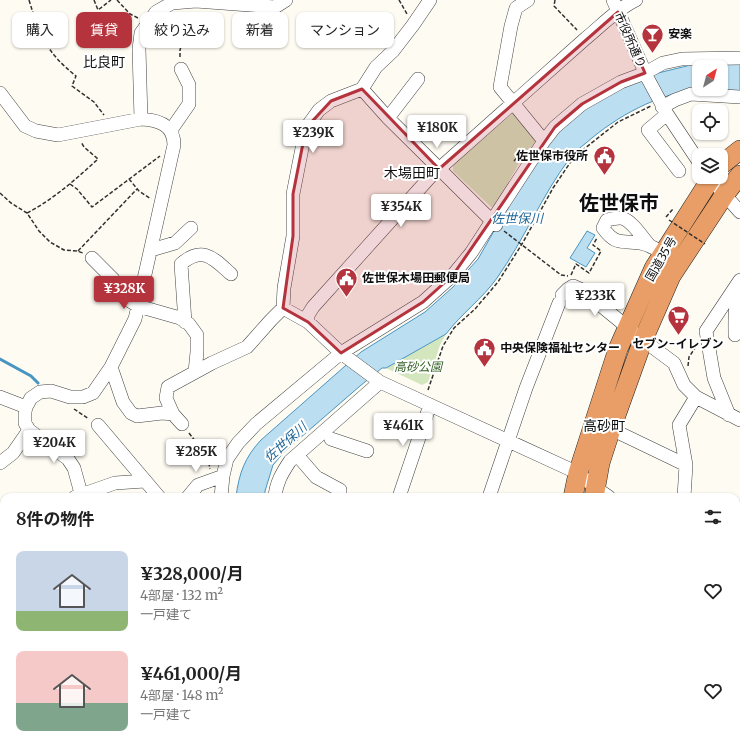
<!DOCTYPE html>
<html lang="ja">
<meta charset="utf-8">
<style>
:root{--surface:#fff;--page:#f2f2f2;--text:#222;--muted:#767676;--accent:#b4333c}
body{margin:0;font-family:Merriweather,"Noto Sans JP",serif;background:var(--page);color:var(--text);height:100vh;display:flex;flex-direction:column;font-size:15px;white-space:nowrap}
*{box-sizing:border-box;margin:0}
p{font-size:13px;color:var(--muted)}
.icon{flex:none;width:22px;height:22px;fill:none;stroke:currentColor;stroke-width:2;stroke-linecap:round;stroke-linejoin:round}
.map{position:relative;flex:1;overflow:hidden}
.side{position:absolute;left:0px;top:493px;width:740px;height:256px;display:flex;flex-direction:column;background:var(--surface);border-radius:12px 12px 0 0;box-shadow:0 1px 3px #0004}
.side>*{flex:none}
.banner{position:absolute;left:12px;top:12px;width:400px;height:36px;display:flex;gap:8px}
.needle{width:26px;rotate:36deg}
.fabs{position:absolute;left:692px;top:60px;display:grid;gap:8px}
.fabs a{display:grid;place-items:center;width:36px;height:36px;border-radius:8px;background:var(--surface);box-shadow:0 1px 3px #0004;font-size:20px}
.price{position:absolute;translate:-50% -34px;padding:0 9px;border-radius:4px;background:#fff;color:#222;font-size:13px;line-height:26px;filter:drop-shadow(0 1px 2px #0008)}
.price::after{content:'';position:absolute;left:50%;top:24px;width:12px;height:9px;margin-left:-6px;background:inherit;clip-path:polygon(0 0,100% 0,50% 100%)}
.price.on{background:var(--accent);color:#fff}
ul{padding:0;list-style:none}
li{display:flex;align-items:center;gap:12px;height:100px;padding:0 16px}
li span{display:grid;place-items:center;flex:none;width:112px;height:80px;border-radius:8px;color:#555}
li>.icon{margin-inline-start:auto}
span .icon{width:48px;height:48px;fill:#fffc;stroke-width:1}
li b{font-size:17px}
h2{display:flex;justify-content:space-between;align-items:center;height:48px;padding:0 16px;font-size:17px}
.tag{padding:0 14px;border-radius:8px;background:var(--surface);box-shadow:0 1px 3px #0004;font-size:14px;line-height:36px}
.tag.on{background:var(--accent);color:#fff}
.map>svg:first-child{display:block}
.green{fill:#d4e6be}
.water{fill:#bbdef1;stroke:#4895c2}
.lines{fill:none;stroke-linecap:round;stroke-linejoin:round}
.stream{stroke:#4895c2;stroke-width:3}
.minor-casing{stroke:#424242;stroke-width:14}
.highway-casing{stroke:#202020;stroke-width:20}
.path{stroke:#313131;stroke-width:1.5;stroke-dasharray:4 2;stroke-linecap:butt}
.minor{stroke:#fff;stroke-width:13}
.highway{stroke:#e89e66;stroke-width:19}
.path-bridge{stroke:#313131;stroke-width:1.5;stroke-dasharray:4 2;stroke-linecap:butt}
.marked{fill:#b4333c;fill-opacity:0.2;stroke:#b4333c;stroke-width:3;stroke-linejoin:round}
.labels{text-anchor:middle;stroke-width:4;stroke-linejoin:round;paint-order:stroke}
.poi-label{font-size:12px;font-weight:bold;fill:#0f0f0f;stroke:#fff;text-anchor:start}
.street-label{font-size:12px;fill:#0f0f0f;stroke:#fff}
.park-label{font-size:12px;font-style:italic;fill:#336224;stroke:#fff}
.water-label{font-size:13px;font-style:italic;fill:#226797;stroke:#fff}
.quarter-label{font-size:14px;fill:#0f0f0f;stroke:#fff}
.town-label{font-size:20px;font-weight:bold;fill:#0f0f0f;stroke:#fff}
</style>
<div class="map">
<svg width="740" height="749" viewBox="0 0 740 749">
<rect width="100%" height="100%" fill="#fefbf2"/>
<path class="green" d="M513 113 538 138 518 165 495 206 491 207 453 171V164Z
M446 334 440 345 428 382 422 385 386 368Z"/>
<path class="water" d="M699 63H740V91L702 89H721V67H699V89C657 94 617 116 586 143 580 148 574 152 570 158 542 195 524 240 497 278 483 298 461 314 446 334L386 368H382L360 386 285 451 273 465 265 491V497H236C239 473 245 457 261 440L361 352 425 312 453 287 478 259 502 217 547 145 564 125 581 111 618 90 658 73Z
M587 231 595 235 587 248 595 253 586 267 570 258Z"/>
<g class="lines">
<path class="stream" d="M0 359 31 376 38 383"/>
<defs>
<path id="minor" d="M528 0 516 8 511 26 500 87 544 141
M613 0 648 79 667 114 699 162
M362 89 388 118 496 225
M0 93 25 126 36 131 58 135 141 119C159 120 174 125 174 145L135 319 111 367 93 393 83 397H70L51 391 40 392 31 398 26 407 25 412V423L29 430 68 459 74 468 82 497
M662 107 675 100 691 94 740 97
M667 114 648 130 679 171
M388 118 418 79
M141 119 139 49 141 33 156 12 172 3 196 1 275 7 286 0
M171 130 189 104V85L181 69
M709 177 740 212
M651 247C643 239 631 218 620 218 616 218 611 219 607 220L603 228C616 246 621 240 640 243 648 244 656 249 664 253
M151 250 175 243 191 228
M92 258 113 279 125 298 138 306 180 318 189 324 197 335V352L195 372
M562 295 568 289 573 286 582 290 643 340 674 363 684 385 696 397 679 425 686 465 684 497
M185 322 181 264C203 245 214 259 231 274
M308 322 283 308 284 288 293 236V194L306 128 319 110 331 101 362 89 376 67 393 51 413 25 430 0
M735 335C735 320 734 305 740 292
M111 367 123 402 131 413 137 416 162 413 173 414 182 424
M0 397 26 407
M696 397 740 420
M173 414 166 398 168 387 212 363 247 347 271 320 283 308
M729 415 714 378 706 331 740 280
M98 425 159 497
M611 429 686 465
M331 439 367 451
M297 455 316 477 340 490V497
M0 463 13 453 29 430
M75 497 115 483 145 481
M188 497 198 485 223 476
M221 497 223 476 227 459 238 443 256 424 341 353 423 302 453 275 471 253 544 141 555 127 582 104 621 82 645 73 663 63 682 59 740 58
M275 497C276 483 282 473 290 461L380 382
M399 497 430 405
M489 497 526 388 559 303
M609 497 596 488 578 473 380 382 341 353 308 322V315L313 307 431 176 585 39C601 26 617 9 636 0
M0 523 4 528
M0 635 4 644
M0 669 4 666
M736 702 740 700
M0 704 4 709
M34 745 37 749
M177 745 181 749
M282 745 283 749
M331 745V749
M622 745V749
M62 749 67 745
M152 749 158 745
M235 749 240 745
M438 749V745
M683 749 686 745"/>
<path id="highway" d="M721 165 740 150
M573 497 578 473 618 349 654 268 712 177
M594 497 600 463 611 429 643 340 671 276 725 194 740 175
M547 749V745
M566 749V745"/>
</defs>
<use href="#minor" class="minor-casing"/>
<use href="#highway" class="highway-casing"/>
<path class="path" d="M29 0C40 36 46 52 76 76L72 86 94 102 104 115
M94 0 98 10 111 0
M117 0 130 14 138 18
M399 0 407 14
M555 0 554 6 577 30
M180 57V50L191 13
M514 161 520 154 521 155
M129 179 139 191 151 199
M70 184 77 189 92 207 160 156
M0 193 11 203 27 213 39 231 50 242 64 250 77 251 83 253
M27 213C54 199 76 179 98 159L84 147 81 142
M666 217 672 210 674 211
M504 231 561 275 568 276
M78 251 137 189
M571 275 576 264 589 273 601 251 593 245 597 238
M688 366 689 357 697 345
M428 390 443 346 454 328 475 309 498 282 522 244 553 188 574 157 618 122 651 106
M74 409 89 419
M189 433 208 458 210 469
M708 745 715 748"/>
<use href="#minor" class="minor"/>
<use href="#highway" class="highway"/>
<path class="path-bridge" d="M669 220 705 244"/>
</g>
<path class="marked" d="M618 12 645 73 621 82 582 104 555 127 453 275 423 302 341 353 308 322 283 308 293 236V194L306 128 331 101 362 89 439 169Z"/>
<defs>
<symbol id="bar-pin" viewBox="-11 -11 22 30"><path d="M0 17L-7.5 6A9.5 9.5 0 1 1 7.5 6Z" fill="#b4333c" stroke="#fff"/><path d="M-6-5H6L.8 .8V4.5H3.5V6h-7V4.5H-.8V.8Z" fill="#fff"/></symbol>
<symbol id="civic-pin" viewBox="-11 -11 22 30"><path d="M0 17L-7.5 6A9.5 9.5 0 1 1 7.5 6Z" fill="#b4333c" stroke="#fff"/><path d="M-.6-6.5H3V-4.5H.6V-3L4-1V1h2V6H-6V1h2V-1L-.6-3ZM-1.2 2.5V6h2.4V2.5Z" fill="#fff"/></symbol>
<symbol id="supermarket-pin" viewBox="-11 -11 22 30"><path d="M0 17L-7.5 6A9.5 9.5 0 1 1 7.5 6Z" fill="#b4333c" stroke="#fff"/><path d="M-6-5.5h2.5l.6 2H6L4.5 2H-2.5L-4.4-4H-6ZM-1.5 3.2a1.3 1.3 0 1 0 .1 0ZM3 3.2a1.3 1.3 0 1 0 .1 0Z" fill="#fff"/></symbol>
</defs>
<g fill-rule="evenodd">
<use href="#bar-pin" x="640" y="22" width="25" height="34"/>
<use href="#civic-pin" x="592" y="144" width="25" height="34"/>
<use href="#civic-pin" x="334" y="266" width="25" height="34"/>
<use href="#supermarket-pin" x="666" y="304" width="25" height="34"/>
<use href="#civic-pin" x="472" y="336" width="25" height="34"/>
</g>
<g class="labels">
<g class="poi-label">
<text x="668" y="38">安楽</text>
<text x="588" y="160" text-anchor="end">佐世保市役所</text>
<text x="362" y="282">佐世保木場田郵便局</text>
<text x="678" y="348" text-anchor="middle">セブン-イレブン</text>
<text x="500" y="352">中央保険福祉センター</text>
</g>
<g class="street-label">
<text transform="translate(630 40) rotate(66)" y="4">市役所通り</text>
<text transform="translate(661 259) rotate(-60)" y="4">国道35号</text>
</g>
<g class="park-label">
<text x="418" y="371">高砂公園</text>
</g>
<g class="water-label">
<text x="517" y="223">佐世保川</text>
<text transform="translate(285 442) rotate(-42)" y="5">佐世保川</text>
</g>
<g class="quarter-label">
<text x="104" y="67">比良町</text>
<text x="412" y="178">木場田町</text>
<text x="604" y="431">高砂町</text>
</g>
<g class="town-label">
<text x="619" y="210">佐世保市</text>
</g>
</g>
</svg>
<div class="fabs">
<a><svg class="needle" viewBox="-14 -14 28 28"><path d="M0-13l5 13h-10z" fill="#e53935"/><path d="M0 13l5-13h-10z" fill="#767676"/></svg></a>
<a><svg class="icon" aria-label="locate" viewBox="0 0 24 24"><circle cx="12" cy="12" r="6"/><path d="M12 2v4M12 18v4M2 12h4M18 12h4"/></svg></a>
<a><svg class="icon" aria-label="layers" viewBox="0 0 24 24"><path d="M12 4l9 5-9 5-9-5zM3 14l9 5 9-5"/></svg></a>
</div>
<b class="price" style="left:437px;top:149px">¥180K</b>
<b class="price" style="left:313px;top:154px">¥239K</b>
<b class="price" style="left:401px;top:228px">¥354K</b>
<b class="price on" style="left:124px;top:310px">¥328K</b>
<b class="price" style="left:595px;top:317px">¥233K</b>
<b class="price" style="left:403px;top:447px">¥461K</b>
<b class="price" style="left:54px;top:464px">¥204K</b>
<b class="price" style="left:196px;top:473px">¥285K</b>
<div class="banner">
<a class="tag">購入</a>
<a class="tag on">賃貸</a>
<a class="tag">絞り込み</a>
<a class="tag">新着</a>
<a class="tag">マンション</a>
</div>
<section class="side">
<h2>8件の物件<svg class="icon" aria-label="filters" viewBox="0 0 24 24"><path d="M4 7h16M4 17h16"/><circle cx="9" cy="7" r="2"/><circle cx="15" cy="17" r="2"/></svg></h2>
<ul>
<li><span style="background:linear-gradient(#c9d6e8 75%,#8fb573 0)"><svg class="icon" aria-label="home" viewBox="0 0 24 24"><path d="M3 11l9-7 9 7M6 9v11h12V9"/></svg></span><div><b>¥328,000/月</b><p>4部屋 · 132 m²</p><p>一戸建て</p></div><svg class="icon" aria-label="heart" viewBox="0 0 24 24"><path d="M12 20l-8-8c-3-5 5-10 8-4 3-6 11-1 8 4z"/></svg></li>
<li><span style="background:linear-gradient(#f6c9c9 65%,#7fa58c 0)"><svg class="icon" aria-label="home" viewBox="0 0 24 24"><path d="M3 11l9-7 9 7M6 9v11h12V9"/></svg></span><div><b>¥461,000/月</b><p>4部屋 · 148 m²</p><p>一戸建て</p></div><svg class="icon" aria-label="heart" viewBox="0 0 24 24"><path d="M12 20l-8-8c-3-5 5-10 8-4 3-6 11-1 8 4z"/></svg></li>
</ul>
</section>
</div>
